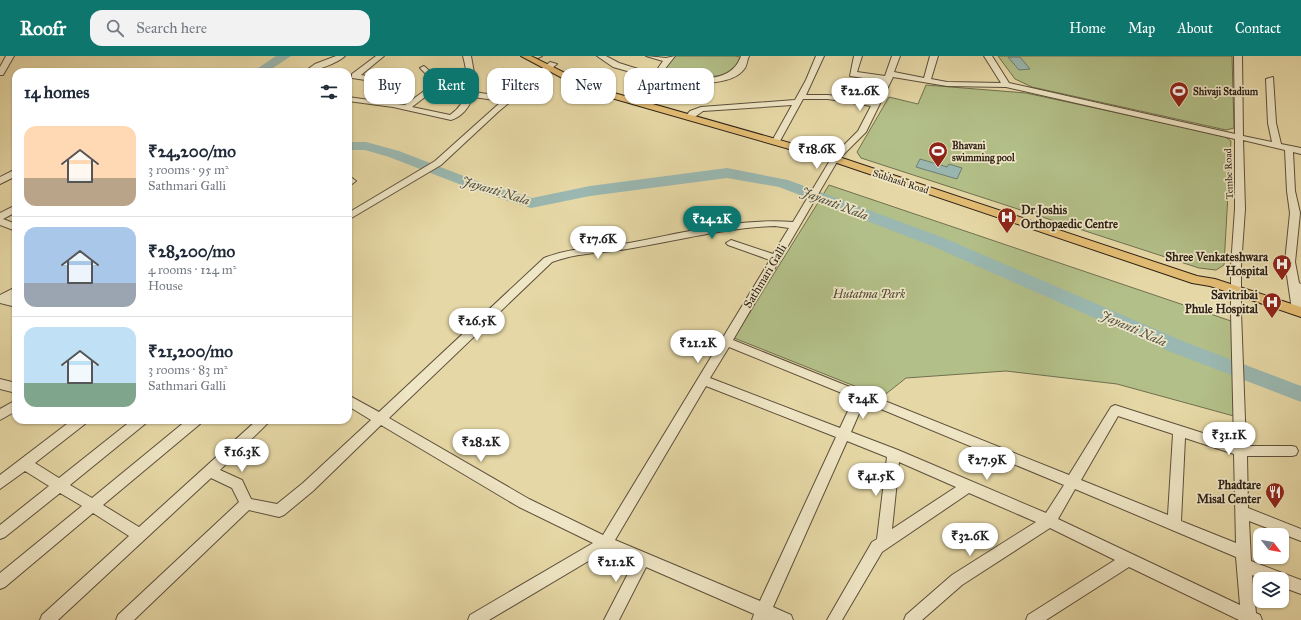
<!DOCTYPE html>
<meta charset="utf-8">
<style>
:root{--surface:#fff;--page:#f2f2f3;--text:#1f2937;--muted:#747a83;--line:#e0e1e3;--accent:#0f766e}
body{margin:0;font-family:"IM FELL Great Primer",serif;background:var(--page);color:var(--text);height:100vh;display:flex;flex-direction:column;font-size:15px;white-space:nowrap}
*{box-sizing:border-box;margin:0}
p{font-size:13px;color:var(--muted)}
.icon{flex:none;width:22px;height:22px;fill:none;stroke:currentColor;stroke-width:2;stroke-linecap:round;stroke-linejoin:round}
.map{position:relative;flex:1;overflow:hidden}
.drawer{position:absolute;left:12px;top:12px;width:340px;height:356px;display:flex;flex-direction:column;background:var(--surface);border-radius:12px;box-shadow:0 1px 3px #0004}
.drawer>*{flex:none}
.top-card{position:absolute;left:364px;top:12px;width:380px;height:36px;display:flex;gap:8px}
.needle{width:26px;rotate:121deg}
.fabs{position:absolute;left:1253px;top:472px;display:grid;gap:8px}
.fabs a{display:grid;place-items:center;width:36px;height:36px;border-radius:8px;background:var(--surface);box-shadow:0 1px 3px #0004;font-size:20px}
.price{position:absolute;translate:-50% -34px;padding:0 9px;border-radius:14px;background:#fff;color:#222;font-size:13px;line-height:26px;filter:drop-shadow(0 1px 2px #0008)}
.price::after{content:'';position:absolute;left:50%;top:24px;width:12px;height:9px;margin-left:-6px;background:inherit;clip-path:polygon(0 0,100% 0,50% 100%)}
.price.selected{background:var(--accent);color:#fff}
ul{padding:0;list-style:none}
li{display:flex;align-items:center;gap:12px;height:100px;padding:0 12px}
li+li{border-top:1px solid var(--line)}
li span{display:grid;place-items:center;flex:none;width:112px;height:80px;border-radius:12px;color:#555}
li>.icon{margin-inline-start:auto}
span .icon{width:48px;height:48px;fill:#fffc;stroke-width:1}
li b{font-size:17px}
h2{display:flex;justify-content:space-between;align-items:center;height:48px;padding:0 12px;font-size:17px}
.chip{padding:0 14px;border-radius:12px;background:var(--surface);box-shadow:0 1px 3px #0004;font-size:14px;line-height:36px}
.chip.selected{background:var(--accent);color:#fff}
header{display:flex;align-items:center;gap:24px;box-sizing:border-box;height:56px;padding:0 20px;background:var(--accent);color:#fff}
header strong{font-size:19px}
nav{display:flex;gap:22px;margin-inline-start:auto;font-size:14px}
.search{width:280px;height:36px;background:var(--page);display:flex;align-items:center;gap:10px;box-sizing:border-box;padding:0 14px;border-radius:12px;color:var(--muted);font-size:15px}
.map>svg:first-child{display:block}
.green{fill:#b3bf88;stroke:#707050}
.water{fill:#9ab8b1;stroke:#6f7c73}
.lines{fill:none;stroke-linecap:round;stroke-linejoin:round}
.river{fill:#9ab8b1;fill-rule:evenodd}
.minor-casing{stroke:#5c4f3b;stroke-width:2}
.major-casing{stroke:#2e2117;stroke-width:2}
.minor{fill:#efe6c5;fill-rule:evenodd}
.major{fill:#e3bc73;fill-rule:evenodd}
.labels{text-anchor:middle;stroke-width:3.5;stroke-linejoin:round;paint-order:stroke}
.far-poi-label{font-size:10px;font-weight:bold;fill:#2e2117;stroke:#efe6c5;text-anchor:start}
.far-street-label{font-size:10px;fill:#2e2117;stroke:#efe6c5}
.poi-label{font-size:12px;font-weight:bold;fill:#2e2117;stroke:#efe6c5;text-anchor:end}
.street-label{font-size:12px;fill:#2e2117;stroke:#efe6c5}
.park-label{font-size:12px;font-style:italic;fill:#4f4833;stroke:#efe6c5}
.water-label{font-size:13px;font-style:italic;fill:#4e4e45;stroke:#efe6c5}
</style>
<header>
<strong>Roofr</strong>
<div class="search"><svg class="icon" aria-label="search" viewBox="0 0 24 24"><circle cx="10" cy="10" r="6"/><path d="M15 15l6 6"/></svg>Search here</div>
<nav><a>Home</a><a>Map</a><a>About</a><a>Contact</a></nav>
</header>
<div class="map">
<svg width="1301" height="564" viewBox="0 0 1301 564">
<rect width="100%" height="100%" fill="#e6d8a6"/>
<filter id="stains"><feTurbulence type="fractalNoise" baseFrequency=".005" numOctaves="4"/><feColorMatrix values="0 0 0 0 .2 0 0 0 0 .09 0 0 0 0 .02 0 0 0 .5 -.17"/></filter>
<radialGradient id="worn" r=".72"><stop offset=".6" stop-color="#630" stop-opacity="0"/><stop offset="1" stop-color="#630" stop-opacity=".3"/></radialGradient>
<path class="green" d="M675 0H735L740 1 742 4 728 19 683 23 661 18Z
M998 0H1232L1234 72 1226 74 1032 31 1015 23Z
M926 29 1026 37 1224 80 1231 85 1224 209 1216 214 1199 212 861 102 857 96 889 41 918 48Z
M829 129 1237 267 1241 362 1117 328 1006 315 906 322 882 341 734 282Z"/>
<path class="water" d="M1008 1H1020L1030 13 1019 14Z
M920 103 947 111 949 108 962 112 957 123 916 111Z"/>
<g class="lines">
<path class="river" d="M276 0H291L267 16H252Z
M348 86H366L399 95 487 129 532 142 590 130 727 112 788 124 944 182 1185 286 1301 330V346L1171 296 932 190 779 131 727 122 590 140 531 152 477 135 389 101 365 94H348Z"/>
<defs>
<path id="minor" d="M6 0H14L3 19H0V11Z
M336 0H345C338 7 313 16 304 16L315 8Z
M376 0H384L361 19 386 23V27L352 22V18Z
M463 0H471L474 17V36L507 41 550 6 557 8 499 55 441 109 348 164V157L435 105 502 45 473 41C469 51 462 61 451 64L393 51 348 45V41L405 49 435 27 420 12 424 10 443 27 412 51 450 59C471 45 469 22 463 0Z
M533 0H542L538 2Z
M597 0H606L619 7 654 18 663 5 646 0 666 2 675 0 661 18C687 23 731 31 741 0H749C747 4 747 9 745 12 730 34 681 26 659 23L645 48 641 50 637 48 652 22 613 11Z
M816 0H824L806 39H828L873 45 884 25 850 20 854 0H862L857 16 885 20 892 0H900L894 16 924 22 930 0H938L931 23 947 26 1001 27 984 0H992L1009 27 1235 78 1234 0H1242L1243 80 1272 86 1268 67 1266 23 1273 21 1276 67 1281 88 1301 92V98L1293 96 1295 135 1300 157 1295 206 1299 227 1301 228V256L1297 258 1292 254 1285 206 1290 157 1287 135 1285 94 1243 84 1245 153 1241 210V256L1246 390H1292L1296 391 1298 395 1296 399 1292 400H1247L1248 452 1301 473V485L1249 465 1251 505 1301 524V538L1282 531V523H1262L1252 519 1256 557 1260 559 1262 564H1239L1129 511 1046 564H1026L1028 559 1115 504 1050 472 962 529 922 564H904L906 559 952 519 1036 466 969 437 882 496 842 564H827L872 486 877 483 887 401 847 385 773 551 791 559 793 564H752L754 558 646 511 619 564H604L634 506 607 494 489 564H468L470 559 593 487 519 451 381 369 313 435 284 459 279 461 249 454 134 564H116L118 559 239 446 232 432 211 422 58 564H40L42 559 129 480 93 457 5 531 0 533V517L82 450 60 437 5 481 0 483V469L49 430 25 415 0 433V419L72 364H87L85 368 35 407 59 422 132 364H147L145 368 70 429 92 442 187 364H202L200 368 103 449 139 471 257 364H271L220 414 242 424 251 443 277 448 303 427 371 364 348 350V339L379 356 544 202C572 191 600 192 629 187 684 177 736 162 793 166L832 101 858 75 871 50 828 43H803L780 85 776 87 772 85 792 49 703 55 692 63 685 61 690 55 701 51 795 44 806 24ZM893 21 947 30 1006 31 1235 83V153L1231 210V256L1234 387 1115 349 1111 351 1069 419 733 284 838 104 866 76ZM775 170 789 172 773 198 731 184 726 187 728 189 770 204 603 479 529 443 389 362 552 206C576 197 601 197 627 193 676 185 724 172 775 170ZM729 291 854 342 840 372 710 322ZM706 330 836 381 760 545 615 484ZM864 346 1064 429 1046 457 898 394 851 376ZM1118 360 1173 378 1168 459 1081 424ZM1185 382 1234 398 1236 487 1181 465ZM899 406 956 431 892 473ZM1075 433 1236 501 1240 549 1058 463Z
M16 113V120L0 128V121Z
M352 122 356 125 348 131V124Z
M16 149V156L3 163 16 168V175L0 169V157Z
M16 231V240L13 242 16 243V251L0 247V239Z
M0 323 16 327V337L0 333Z
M16 344V355L0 364V353Z"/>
<path id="major" d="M521 0H531L589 29 607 35 839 101 1197 220 1215 223 1301 251V261L1210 230 1192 227 831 105 601 39 583 33Z"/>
</defs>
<use href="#minor" class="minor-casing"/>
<use href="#major" class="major-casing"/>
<use href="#minor" class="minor"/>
<use href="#major" class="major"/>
</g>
<defs>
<symbol id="stadium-pin" viewBox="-11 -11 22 30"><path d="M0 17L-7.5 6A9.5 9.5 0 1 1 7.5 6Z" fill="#8f2418" stroke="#efe6c5"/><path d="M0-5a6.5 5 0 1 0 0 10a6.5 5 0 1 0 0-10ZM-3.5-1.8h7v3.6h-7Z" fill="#fff"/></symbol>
<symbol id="hospital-pin" viewBox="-11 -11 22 30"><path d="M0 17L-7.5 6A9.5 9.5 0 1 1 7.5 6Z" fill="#8f2418" stroke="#efe6c5"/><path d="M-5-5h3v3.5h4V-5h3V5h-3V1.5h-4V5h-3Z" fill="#fff"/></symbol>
<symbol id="restaurant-pin" viewBox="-11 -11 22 30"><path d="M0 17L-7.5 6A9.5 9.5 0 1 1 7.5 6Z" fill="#8f2418" stroke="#efe6c5"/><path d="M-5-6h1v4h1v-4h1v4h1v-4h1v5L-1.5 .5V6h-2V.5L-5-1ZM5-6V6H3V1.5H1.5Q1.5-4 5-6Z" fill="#fff"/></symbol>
</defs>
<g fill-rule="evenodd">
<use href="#stadium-pin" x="1168" y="24" width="22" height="30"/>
<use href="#stadium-pin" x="927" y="84" width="22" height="30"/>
<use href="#hospital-pin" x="996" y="150" width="22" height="30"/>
<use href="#hospital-pin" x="1271" y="197" width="22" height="30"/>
<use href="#hospital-pin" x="1261" y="235" width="22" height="30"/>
<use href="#restaurant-pin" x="1264" y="425" width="22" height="30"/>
</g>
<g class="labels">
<g class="far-poi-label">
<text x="1193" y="39">Shivaji Stadium</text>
<text x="952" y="93">Bhavani<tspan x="952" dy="12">swimming pool</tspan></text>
</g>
<g class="far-street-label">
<text transform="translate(1228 118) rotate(-92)" y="4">Tembe Road</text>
<text transform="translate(901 125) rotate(18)" y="4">Subhash Road</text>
</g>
<g class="poi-label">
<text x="1021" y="158" text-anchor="start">Dr Joshis<tspan x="1021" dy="14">Orthopaedic Centre</tspan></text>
<text x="1268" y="205">Shree Venkateshwara<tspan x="1268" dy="14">Hospital</tspan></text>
<text x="1258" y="243">Savitribai<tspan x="1258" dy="14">Phule Hospital</tspan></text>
<text x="1261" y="433">Phadtare<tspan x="1261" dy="14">Misal Center</tspan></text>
</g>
<g class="street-label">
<text transform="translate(765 220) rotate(-59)" y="4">Sathmari Galli</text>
</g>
<g class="park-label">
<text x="869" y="242">Hutatma Park</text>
</g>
<g class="water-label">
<text transform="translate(496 134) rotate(17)" y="5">Jayanti Nala</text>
<text transform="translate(835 147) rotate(21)" y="5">Jayanti Nala</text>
<text transform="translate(1134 272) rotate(24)" y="5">Jayanti Nala</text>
</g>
</g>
<rect width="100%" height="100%" filter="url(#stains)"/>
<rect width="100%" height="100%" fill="url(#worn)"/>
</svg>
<div class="fabs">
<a><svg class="needle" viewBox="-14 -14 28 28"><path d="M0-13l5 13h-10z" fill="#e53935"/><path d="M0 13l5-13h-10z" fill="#747a83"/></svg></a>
<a><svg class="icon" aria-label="layers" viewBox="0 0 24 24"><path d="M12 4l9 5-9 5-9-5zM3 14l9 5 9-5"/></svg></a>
</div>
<b class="price" style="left:860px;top:56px">₹22.6K</b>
<b class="price" style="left:817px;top:114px">₹18.6K</b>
<b class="price selected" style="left:712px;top:184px">₹24.2K</b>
<b class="price" style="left:598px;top:204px">₹17.6K</b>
<b class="price" style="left:477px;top:286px">₹26.5K</b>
<b class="price" style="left:698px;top:308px">₹21.2K</b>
<b class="price" style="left:863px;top:364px">₹24K</b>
<b class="price" style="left:1229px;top:400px">₹31.1K</b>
<b class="price" style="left:481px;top:407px">₹28.2K</b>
<b class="price" style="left:242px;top:417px">₹16.3K</b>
<b class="price" style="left:987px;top:425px">₹27.9K</b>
<b class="price" style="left:876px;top:441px">₹41.5K</b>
<b class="price" style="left:970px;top:501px">₹32.6K</b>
<b class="price" style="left:616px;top:527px">₹21.2K</b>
<div class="top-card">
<a class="chip">Buy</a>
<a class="chip selected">Rent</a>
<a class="chip">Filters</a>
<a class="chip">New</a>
<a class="chip">Apartment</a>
</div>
<section class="drawer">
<h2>14 homes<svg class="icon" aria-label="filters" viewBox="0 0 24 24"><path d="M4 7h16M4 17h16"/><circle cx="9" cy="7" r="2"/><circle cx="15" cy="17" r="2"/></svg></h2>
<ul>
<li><span style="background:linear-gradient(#ffd9b3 65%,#b9a48a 0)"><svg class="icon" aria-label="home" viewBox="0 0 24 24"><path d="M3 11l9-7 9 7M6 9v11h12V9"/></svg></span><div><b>₹24,200/mo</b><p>3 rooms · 95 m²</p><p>Sathmari Galli</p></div></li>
<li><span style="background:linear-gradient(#a9c7e8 70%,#9aa5b1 0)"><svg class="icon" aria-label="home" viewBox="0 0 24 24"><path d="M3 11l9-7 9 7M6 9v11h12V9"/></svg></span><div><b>₹28,200/mo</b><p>4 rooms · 124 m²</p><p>House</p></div></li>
<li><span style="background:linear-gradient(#bfe0f5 70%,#7fa58c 0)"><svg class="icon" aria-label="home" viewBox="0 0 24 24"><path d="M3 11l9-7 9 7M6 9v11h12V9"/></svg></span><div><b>₹21,200/mo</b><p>3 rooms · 83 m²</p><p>Sathmari Galli</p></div></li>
</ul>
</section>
</div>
